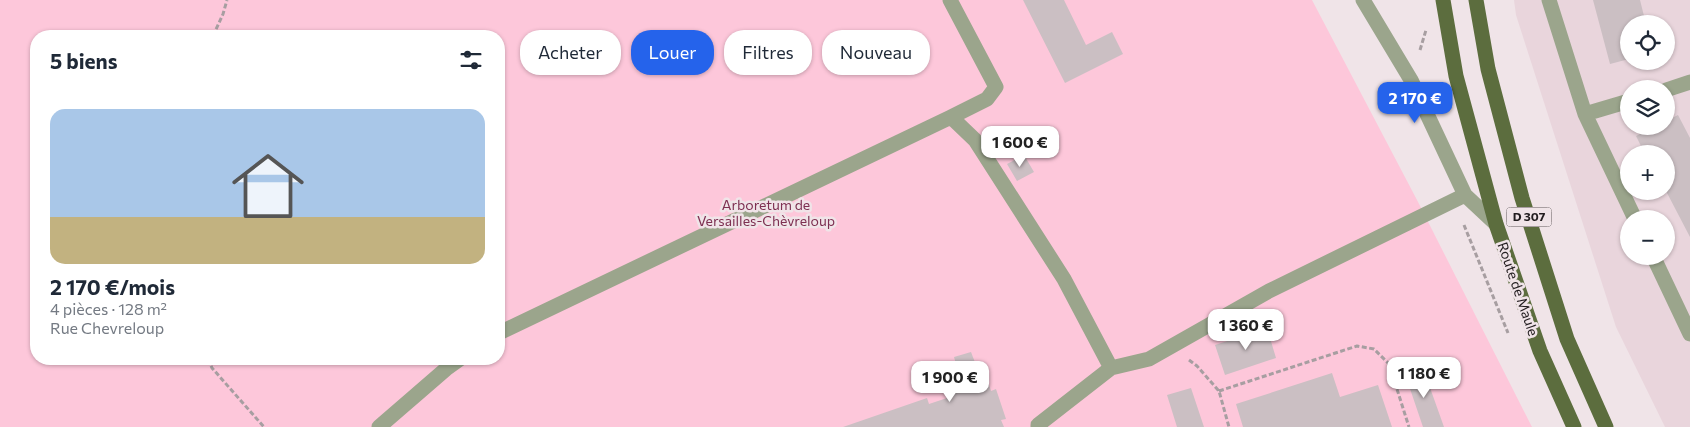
<!DOCTYPE html>
<html lang="fr">
<meta charset="utf-8">
<style>
:root{--surface:#fff;--page:#f6f6f7;--text:#1f2937;--muted:#747a83;--line:#e0e1e3;--accent:#2563eb}
body{margin:0;font-family:Commissioner,sans-serif;background:var(--page);color:var(--text);height:100vh;display:flex;flex-direction:column;font-size:19px;white-space:nowrap}
*{box-sizing:border-box;margin:0}
p{font-size:16px;color:var(--muted)}
.icon{flex:none;width:28px;height:28px;fill:none;stroke:currentColor;stroke-width:2;stroke-linecap:round;stroke-linejoin:round}
.map{position:relative;flex:1;overflow:hidden}
.side{position:absolute;left:30px;top:30px;width:475px;height:335px;display:flex;flex-direction:column;background:var(--surface);border-radius:20px;box-shadow:0 1px 4px #0004}
.side>*{flex:none}
.banner{position:absolute;left:520px;top:30px;width:475px;height:45px;display:flex;gap:10px}
.buttons{position:absolute;left:1620px;top:15px;display:grid;gap:10px}
.buttons a{display:grid;place-items:center;width:55px;height:55px;border-radius:50%;background:var(--surface);box-shadow:0 1px 4px #0004;font-size:25px}
.price{position:absolute;translate:-50% -42px;padding:0 11px;border-radius:10px;background:#fff;color:#222;font-size:16px;line-height:32px;filter:drop-shadow(0 1px 2px #0008)}
.price::after{content:'';position:absolute;left:50%;top:30px;width:15px;height:11px;margin-left:-8px;background:inherit;clip-path:polygon(0 0,100% 0,50% 100%)}
.price.active{background:var(--accent);color:#fff}
ul{padding:0;list-style:none}
li{display:grid;align-content:center;gap:10px;height:265px;padding:0 20px}
li+li{border-top:1px solid var(--line)}
li span{display:grid;place-items:center;height:155px;border-radius:15px;color:#555}
li>.icon{margin-inline-start:auto}
span .icon{width:90px;height:90px;fill:#fffc;stroke-width:1}
li b{font-size:21px}
h2{display:flex;justify-content:space-between;align-items:center;height:60px;padding:0 20px;font-size:21px}
.tag{padding:0 18px;border-radius:20px;background:var(--surface);box-shadow:0 1px 4px #0004;font-size:18px;line-height:45px}
.tag.active{background:var(--accent);color:#fff}
.map>svg:first-child{display:block}
.built{fill:#e9d5dc;fill-rule:evenodd}
.green{fill:#fdc7da;fill-rule:evenodd}
.building{fill:#cbbfc3}
.lines{fill:none;stroke-linecap:round;stroke-linejoin:round}
.path{stroke:#a79ea1;stroke-width:3;stroke-dasharray:5 2.5;stroke-linecap:butt}
.minor{stroke:#9ba58c;stroke-width:15}
.major{stroke:#5c6d3e;stroke-width:15}
.labels{text-anchor:middle;stroke-width:5;stroke-linejoin:round;paint-order:stroke}
.shield{fill:#f0e4e8;stroke:#60595b;stroke-width:1}
.shield-label{font-size:12px;font-weight:bold;fill:#221d1f}
.park-label{font-size:14px;fill:#7e3052;stroke:#f0e4e8}
.street-label{font-size:14px;fill:#221d1f;stroke:#f0e4e8}
</style>
<div class="map">
<svg width="1690" height="427" viewBox="0 0 1690 427">
<rect width="100%" height="100%" fill="#f0e4e8"/>
<path class="built" d="M1514 0H1690V427H1665L1616 327 1516 15ZM1629 24H1666V61H1629ZM1629 89H1666V126H1629ZM1629 154H1666V191H1629ZM1629 219H1666V256H1629Z"/>
<path class="green" d="M0 0H1312L1417 200 1532 427H0ZM36 36H499V359H36Z"/>
<path class="building" d="M1023 0H1064L1086 45 1112 32 1123 54 1065 83Z
M1593 0H1640L1646 24H1629V59L1610 64Z
M1678 115 1690 138V237L1666 191V154H1645L1636 136 1656 126H1666V121Z
M1024 155 1034 172 1017 181 1007 164Z
M1267 328 1276 358 1225 375 1215 345Z
M971 352 976 365 982 363 991 391 996 389 1006 419 1001 420 1004 427H843L927 398 929 404 950 397 940 369 956 364 954 357Z
M1423 368 1444 427H1423L1405 374Z
M1332 373 1340 397 1378 385 1392 427H1243L1236 404Z
M1191 388 1204 427H1177L1167 395Z"/>
<g class="lines">
<path class="path" d="M213 36 223 14 227 0
M1420 50 1426 30
M1464 225 1508 333
M208 359 212 368 264 427
M1189 360 1197 366 1219 391 1229 427
M1219 391 1357 346 1374 349 1389 364 1409 427"/>
<path class="minor" d="M950 0 996 87 987 99 951 117
M1363 0 1411 80 1465 195 1496 224
M1549 0 1585 114 1635 219
M1666 90 1690 82
M1585 114 1629 101
M1653 256 1690 334
M499 333 951 117 975 140 1064 279 1111 368 1149 359 1269 291 1465 195
M379 427 446 369 460 359
M1038 427V425L1111 368"/>
<path class="major" d="M1443 0 1456 76 1496 224 1540 351 1574 427
M1476 0 1488 69 1522 198 1567 339 1606 427"/>
</g>
<g class="labels">
<rect class="shield" x="1506.5" y="207.5" width="45" height="19" rx="4"/>
<g class="shield-label">
<text x="1529" y="221">D 307</text>
</g>
<g class="park-label">
<text x="766" y="210">Arboretum de<tspan x="766" dy="16">Versailles-Chèvreloup</tspan></text>
</g>
<g class="street-label">
<text transform="translate(1518 289) rotate(71)" y="5">Route de Maule</text>
</g>
</g>
</svg>
<div class="buttons">
<a><svg class="icon" aria-label="locate" viewBox="0 0 24 24"><circle cx="12" cy="12" r="6"/><path d="M12 2v4M12 18v4M2 12h4M18 12h4"/></svg></a>
<a><svg class="icon" aria-label="layers" viewBox="0 0 24 24"><path d="M12 4l9 5-9 5-9-5zM3 14l9 5 9-5"/></svg></a>
<a>+</a>
<a>−</a>
</div>
<b class="price active" style="left:1415px;top:124px">2 170 €</b>
<b class="price" style="left:1020px;top:168px">1 600 €</b>
<b class="price" style="left:1246px;top:351px">1 360 €</b>
<b class="price" style="left:1424px;top:399px">1 180 €</b>
<b class="price" style="left:950px;top:403px">1 900 €</b>
<div class="banner">
<a class="tag">Acheter</a>
<a class="tag active">Louer</a>
<a class="tag">Filtres</a>
<a class="tag">Nouveau</a>
</div>
<section class="side">
<h2>5 biens<svg class="icon" aria-label="filters" viewBox="0 0 24 24"><path d="M4 7h16M4 17h16"/><circle cx="9" cy="7" r="2"/><circle cx="15" cy="17" r="2"/></svg></h2>
<ul>
<li><span style="background:linear-gradient(#a9c7e8 70%,#c2b280 0)"><svg class="icon" aria-label="home" viewBox="0 0 24 24"><path d="M3 11l9-7 9 7M6 9v11h12V9"/></svg></span><div><b>2 170 €/mois</b><p>4 pièces · 128 m²</p><p>Rue Chevreloup</p></div></li>
</ul>
</section>
</div>
